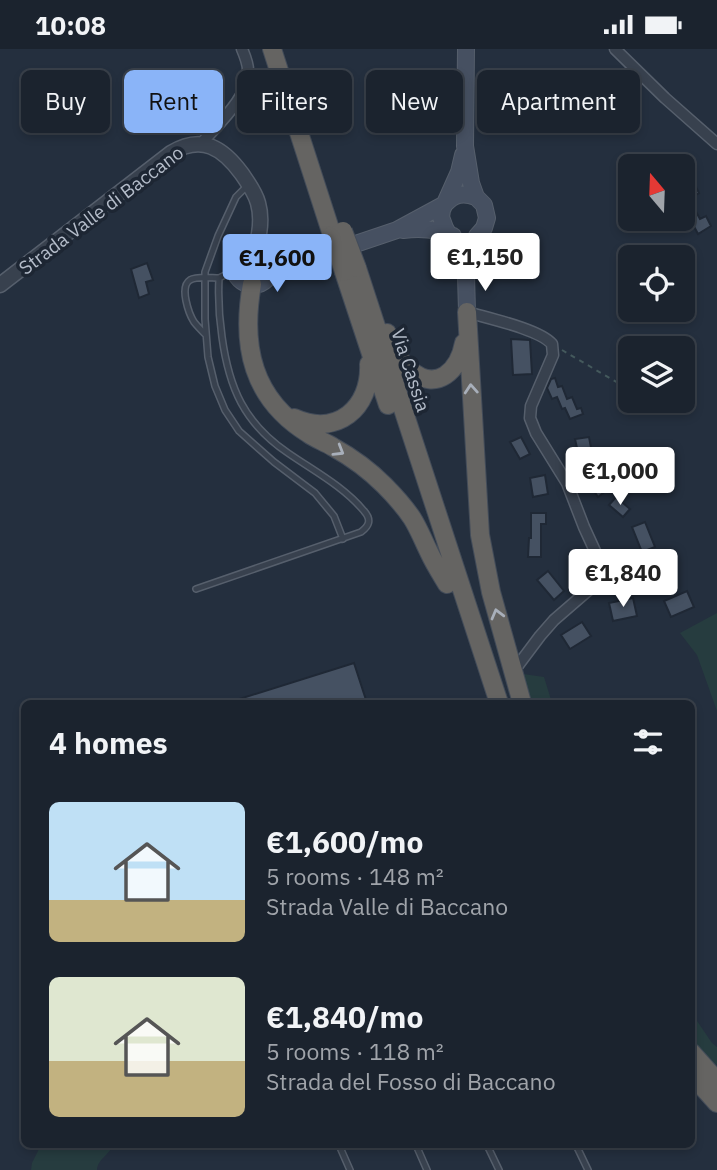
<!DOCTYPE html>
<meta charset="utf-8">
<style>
:root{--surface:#1b232e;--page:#282f3a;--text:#f1f3f6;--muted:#a0a4aa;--line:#39404a;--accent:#8ab4f8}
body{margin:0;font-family:"IBM Plex Sans",sans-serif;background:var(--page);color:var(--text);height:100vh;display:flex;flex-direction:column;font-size:26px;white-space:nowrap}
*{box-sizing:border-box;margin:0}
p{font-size:23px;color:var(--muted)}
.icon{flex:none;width:38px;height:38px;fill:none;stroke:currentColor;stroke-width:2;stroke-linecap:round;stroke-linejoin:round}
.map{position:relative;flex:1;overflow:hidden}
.panel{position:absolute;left:21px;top:651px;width:674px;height:448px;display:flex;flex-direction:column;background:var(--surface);border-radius:10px;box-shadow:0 4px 10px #0003,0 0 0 2px var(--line)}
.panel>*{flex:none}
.guide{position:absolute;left:21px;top:21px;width:676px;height:63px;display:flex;gap:14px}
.needle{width:46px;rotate:341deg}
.fabs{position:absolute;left:618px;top:105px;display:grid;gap:14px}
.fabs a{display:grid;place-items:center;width:77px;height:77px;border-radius:10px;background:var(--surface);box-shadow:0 4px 10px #0003,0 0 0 2px var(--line);font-size:35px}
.price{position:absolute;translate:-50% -60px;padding:0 16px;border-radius:7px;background:#fff;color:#222;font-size:23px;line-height:46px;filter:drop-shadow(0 2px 4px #0008)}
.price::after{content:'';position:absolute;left:50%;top:42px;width:21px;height:16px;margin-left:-10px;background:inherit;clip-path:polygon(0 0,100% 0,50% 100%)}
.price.selected{background:var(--accent);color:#111}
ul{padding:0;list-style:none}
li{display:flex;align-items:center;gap:21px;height:175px;padding:0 28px}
li span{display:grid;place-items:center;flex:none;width:196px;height:140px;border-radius:10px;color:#555}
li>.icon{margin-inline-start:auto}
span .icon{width:84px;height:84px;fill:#fffc;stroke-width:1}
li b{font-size:30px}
h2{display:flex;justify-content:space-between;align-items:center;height:84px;padding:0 28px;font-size:30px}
.tag{padding:0 24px;border-radius:10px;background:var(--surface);box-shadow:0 4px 10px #0003,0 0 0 2px var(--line);font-size:24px;line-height:63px}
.tag.selected{background:var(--accent);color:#111}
.status{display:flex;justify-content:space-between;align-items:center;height:49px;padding:0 35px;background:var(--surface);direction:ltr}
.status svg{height:19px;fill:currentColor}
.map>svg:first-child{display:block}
.green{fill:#263c3f}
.building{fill:#455162;stroke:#1f2835;stroke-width:2}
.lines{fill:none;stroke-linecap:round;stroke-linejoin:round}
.service-casing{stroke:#565f6c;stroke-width:8}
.minor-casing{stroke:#565f6c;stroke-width:13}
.tertiary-casing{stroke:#565f6c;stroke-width:17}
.secondary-casing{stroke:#565f6c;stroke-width:18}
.trunk-casing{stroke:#434c59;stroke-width:20}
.path{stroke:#44595c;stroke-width:2;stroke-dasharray:5 5;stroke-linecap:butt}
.service{stroke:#38414e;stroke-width:5}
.minor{stroke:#38414e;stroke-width:10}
.tertiary{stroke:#38414e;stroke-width:14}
.secondary{stroke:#465061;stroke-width:16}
.trunk{stroke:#656462;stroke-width:18}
.trunk-bridge-casing{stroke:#434c59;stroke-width:20;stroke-linecap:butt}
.trunk-bridge{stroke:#656462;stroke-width:18}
.oneway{stroke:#a8afba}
.labels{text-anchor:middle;stroke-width:7;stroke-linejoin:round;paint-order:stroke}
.street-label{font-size:19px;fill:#b4bcc9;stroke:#1d2633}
</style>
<div class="status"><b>10:08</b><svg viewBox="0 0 49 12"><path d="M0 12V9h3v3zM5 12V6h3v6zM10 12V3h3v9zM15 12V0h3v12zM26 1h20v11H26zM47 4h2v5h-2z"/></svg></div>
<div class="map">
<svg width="717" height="1121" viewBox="0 0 717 1121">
<rect width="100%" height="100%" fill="#242f3e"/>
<path class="green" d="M717 564V662L697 606 680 584Z
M523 625 544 628 552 654H529L524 636Z
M691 963 712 994 717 998V1016L710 1012 691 988Z
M41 1096H113C110 1105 97 1111 97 1121H31L32 1114Z"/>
<path class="building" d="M693 132 699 144 689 150 700 170 706 167 711 177 698 185 687 164 685 165 682 160V139Z
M147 214 153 231 146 233 149 245 139 249 131 220Z
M511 290 530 291 532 325 513 326Z
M555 329 558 338 562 337 567 350 572 348 577 360 581 359 583 365 570 370 565 359 562 360 557 348 552 350 547 339 551 330Z
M521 388 530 405 520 410 510 393Z
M589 388 594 414 581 417 575 390Z
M545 426 548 445 533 448 530 429Z
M596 426 607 441 598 448 587 432Z
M616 448 630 460 623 468 609 456Z
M531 464H546V475H541V508H528L529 489H531Z
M645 473 655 498 642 503 632 478Z
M548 522 564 542 554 551 537 531Z
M687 542 694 558 671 568 664 552Z
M633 549 637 567 613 572 609 554Z
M582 573 591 587 570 600 561 586Z
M354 614 367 654H230V653Z"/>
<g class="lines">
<defs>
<path id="service" d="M248 136 236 148 218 187 205 223V270L208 308 215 337 225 361 239 382 274 413 315 444 334 467 343 490
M219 229 235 221
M196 540 361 483C369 477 372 471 364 462 343 437 314 422 288 404 244 374 229 339 222 288 219 268 218 249 219 229 211 229 197 227 190 231 179 238 189 265 194 273 198 278 202 282 206 286
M339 1096 350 1121
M416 1096 427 1121
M487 1096 499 1121
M576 1096 588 1121"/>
<path id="minor" d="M615 0 665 49 717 95
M201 95C216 77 251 46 248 21 248 14 245 7 242 0
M467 263C487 269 539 280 552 295L553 306 531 357 530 369 536 384 567 434 584 478 606 526 554 571 540 587 513 623
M606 526 653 532 663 531 668 528 670 521 669 518 663 516 654 519 639 529"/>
<path id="tertiary" d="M0 236 171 104C202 85 223 99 242 125 248 134 255 143 258 154 262 168 260 184 256 198"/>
<path id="secondary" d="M466 0 465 97 471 134 476 148 484 156 487 169 484 179 477 187 470 204 466 226 467 263
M463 106 459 123 442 161 441 168 445 179 460 205 465 224
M403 181C420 179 438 180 453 187
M234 217a19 19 0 1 1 38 0a19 19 0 1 1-38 0Z
M272 218 296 215 397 181 445 155C454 145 463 143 476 148"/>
<path id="trunk" d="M272 0 332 186
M357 219 499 654
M344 223 388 356
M252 235C241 297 252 350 309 385 316 390 325 393 333 398 351 408 369 421 384 436 394 446 404 457 412 469 419 480 423 491 429 503 434 514 441 525 447 535
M467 263 480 486 491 543 522 654
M387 284C392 297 399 312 410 321 437 344 459 321 464 294
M294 369C337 388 371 359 369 315
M691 1003 717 1032
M691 1025 717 1054"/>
</defs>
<use href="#service" class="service-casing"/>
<use href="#minor" class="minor-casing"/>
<use href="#tertiary" class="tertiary-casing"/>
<use href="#secondary" class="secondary-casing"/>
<use href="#trunk" class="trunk-casing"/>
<path class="path" d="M562 301 630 341
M649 352 657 356"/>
<use href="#service" class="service"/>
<use href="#minor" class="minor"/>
<use href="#tertiary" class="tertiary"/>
<use href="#secondary" class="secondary"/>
<use href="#trunk" class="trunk"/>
<defs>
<path id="trunk-bridge" d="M343 182 357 219
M332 186 344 223"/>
</defs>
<use href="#trunk-bridge" class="trunk-bridge-casing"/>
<use href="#trunk-bridge" class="trunk-bridge"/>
</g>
<defs><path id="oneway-chevron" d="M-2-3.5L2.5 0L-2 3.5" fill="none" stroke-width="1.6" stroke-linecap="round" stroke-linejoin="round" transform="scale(1.75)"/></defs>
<g class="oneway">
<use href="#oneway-chevron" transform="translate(471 340) rotate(-94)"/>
<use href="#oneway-chevron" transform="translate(339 402) rotate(31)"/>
<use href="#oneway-chevron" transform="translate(497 565) rotate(-105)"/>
</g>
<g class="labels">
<g class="street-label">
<text transform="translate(101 161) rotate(-37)" y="7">Strada Valle di Baccano</text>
<text transform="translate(411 321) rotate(72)" y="7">Via Cassia</text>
</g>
</g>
</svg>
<div class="fabs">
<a><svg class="needle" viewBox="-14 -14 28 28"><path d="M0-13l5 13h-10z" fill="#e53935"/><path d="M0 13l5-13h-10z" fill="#a0a4aa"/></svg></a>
<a><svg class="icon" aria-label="locate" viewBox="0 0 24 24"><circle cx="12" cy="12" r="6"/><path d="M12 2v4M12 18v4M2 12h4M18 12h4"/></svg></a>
<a><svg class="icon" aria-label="layers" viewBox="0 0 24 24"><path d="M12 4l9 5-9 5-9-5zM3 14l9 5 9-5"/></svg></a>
</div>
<b class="price" style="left:485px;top:244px">€1,150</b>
<b class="price selected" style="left:277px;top:245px">€1,600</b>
<b class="price" style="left:620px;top:458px">€1,000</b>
<b class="price" style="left:623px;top:560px">€1,840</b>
<div class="guide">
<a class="tag">Buy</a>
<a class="tag selected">Rent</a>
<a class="tag">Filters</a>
<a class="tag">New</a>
<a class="tag">Apartment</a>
</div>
<section class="panel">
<h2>4 homes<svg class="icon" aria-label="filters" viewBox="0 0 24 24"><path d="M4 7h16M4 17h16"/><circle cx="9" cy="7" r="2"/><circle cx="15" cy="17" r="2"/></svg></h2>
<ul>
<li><span style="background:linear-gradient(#bfe0f5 70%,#c2b280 0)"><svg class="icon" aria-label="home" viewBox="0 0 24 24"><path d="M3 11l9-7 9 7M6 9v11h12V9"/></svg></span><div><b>€1,600/mo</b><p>5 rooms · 148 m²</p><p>Strada Valle di Baccano</p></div></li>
<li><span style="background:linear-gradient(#dfe7d0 60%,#c2b280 0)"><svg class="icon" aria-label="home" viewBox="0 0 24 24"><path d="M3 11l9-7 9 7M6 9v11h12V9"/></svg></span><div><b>€1,840/mo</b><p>5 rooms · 118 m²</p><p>Strada del Fosso di Baccano</p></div></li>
</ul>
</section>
</div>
